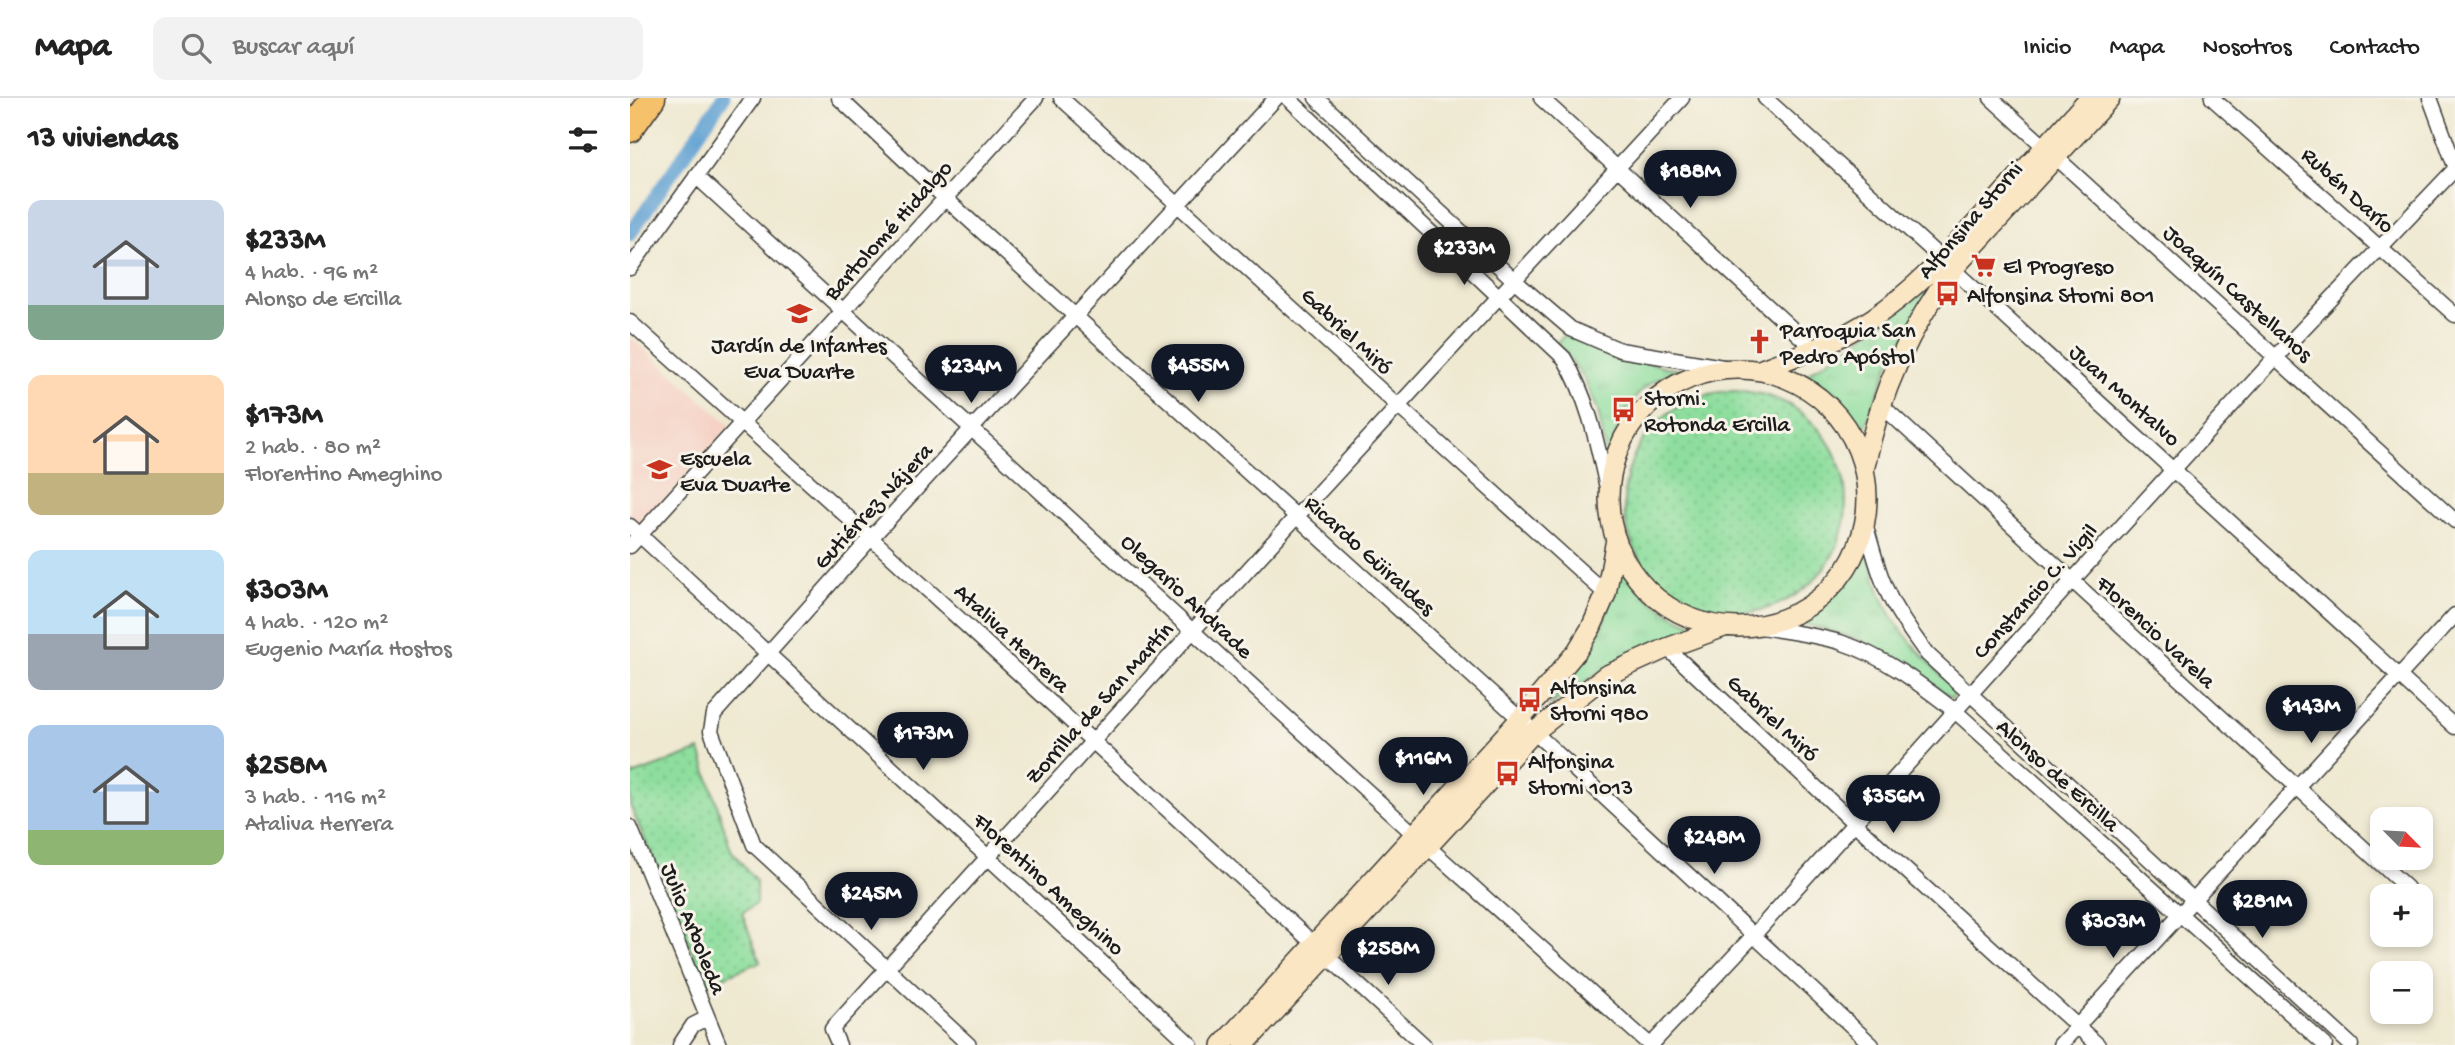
<!DOCTYPE html>
<html lang="es">
<meta charset="utf-8">
<style>
:root{--surface:#fff;--page:#f2f2f2;--text:#222;--muted:#767676;--line:#e0e0e0;--accent:#111827}
body{margin:0;font-family:"Gochi Hand",sans-serif;background:var(--page);color:var(--text);height:100vh;display:flex;flex-direction:column;font-size:26px;white-space:nowrap}
*{box-sizing:border-box;margin:0}
p{font-size:23px;color:var(--muted)}
.icon{flex:none;width:38px;height:38px;fill:none;stroke:currentColor;stroke-width:2;stroke-linecap:round;stroke-linejoin:round}
.map{position:relative;flex:1;overflow:hidden}
.drawer{display:flex;flex-direction:column;background:var(--surface);width:630px}
.drawer>*{flex:none}
.needle{width:46px;rotate:114deg}
.tools{position:absolute;left:1740px;top:709px;display:grid;gap:14px}
.tools a{display:grid;place-items:center;width:63px;height:63px;border-radius:14px;background:var(--surface);box-shadow:0 4px 10px #0003;font-size:35px}
.price{position:absolute;translate:-50% -60px;padding:0 16px;border-radius:24px;background:var(--accent);color:#fff;font-size:23px;line-height:46px;filter:drop-shadow(0 2px 4px #0008)}
.price::after{content:'';position:absolute;left:50%;top:42px;width:21px;height:16px;margin-left:-10px;background:inherit;clip-path:polygon(0 0,100% 0,50% 100%)}
.price.on{background:#222;color:#fff}
ul{padding:0;list-style:none}
li{display:flex;align-items:center;gap:21px;height:175px;padding:0 28px}
li span{display:grid;place-items:center;flex:none;width:196px;height:140px;border-radius:14px;color:#555}
li>.icon{margin-inline-start:auto}
span .icon{width:84px;height:84px;fill:#fffc;stroke-width:1}
li b{font-size:30px}
h2{display:flex;justify-content:space-between;align-items:center;height:84px;padding:0 28px;font-size:30px}
header{display:flex;align-items:center;gap:42px;box-sizing:border-box;height:98px;padding:0 35px;background:var(--surface);border-bottom:2px solid var(--line)}
header strong{font-size:33px}
nav{display:flex;gap:38px;margin-inline-start:auto;font-size:24px}
.search{width:490px;height:63px;background:var(--page);display:flex;align-items:center;gap:18px;box-sizing:border-box;padding:0 24px;border-radius:14px;color:var(--muted);font-size:26px}
main{display:flex;flex:1;min-height:0}
.map>svg:first-child{display:block}
.built{fill:#f6d2c5}
.grass{fill:url(#grass-tufts);stroke:#557d5d;stroke-width:2}
.park{fill:url(#park-dots);stroke:#557d5d;stroke-width:2}
.lines{fill:none;stroke-linecap:round;stroke-linejoin:round}
.canal{stroke:#60a1d3;stroke-width:14}
.street-casing{stroke:#3c3b37;stroke-width:17}
.secondary-casing{stroke:#3c3b37;stroke-width:22}
.highway-casing{stroke:#3c3b37;stroke-width:27}
.street{stroke:#fff;stroke-width:14}
.secondary{stroke:#fbe6c4;stroke-width:19}
.highway{stroke:#f5c16b;stroke-width:24}
.labels{text-anchor:middle;stroke-width:6;stroke-linejoin:round;paint-order:stroke}
.street-label{font-size:23px;fill:#1c1c1c;stroke:#f7f3e8}
.poi-label{font-size:23px;fill:#1c1c1c;stroke:#f7f3e8;text-anchor:start}
</style>
<header>
<strong>Mapa</strong>
<div class="search"><svg class="icon" aria-label="search" viewBox="0 0 24 24"><circle cx="10" cy="10" r="6"/><path d="M15 15l6 6"/></svg>Buscar aquí</div>
<nav><a>Inicio</a><a>Mapa</a><a>Nosotros</a><a>Contacto</a></nav>
</header>
<main>
<section class="drawer">
<h2>13 viviendas<svg class="icon" aria-label="filters" viewBox="0 0 24 24"><path d="M4 7h16M4 17h16"/><circle cx="9" cy="7" r="2"/><circle cx="15" cy="17" r="2"/></svg></h2>
<ul>
<li><span style="background:linear-gradient(#c9d6e8 75%,#7fa58c 0)"><svg class="icon" aria-label="home" viewBox="0 0 24 24"><path d="M3 11l9-7 9 7M6 9v11h12V9"/></svg></span><div><b>$233M</b><p>4 hab. · 96 m²</p><p>Alonso de Ercilla</p></div></li>
<li><span style="background:linear-gradient(#ffd9b3 70%,#c2b280 0)"><svg class="icon" aria-label="home" viewBox="0 0 24 24"><path d="M3 11l9-7 9 7M6 9v11h12V9"/></svg></span><div><b>$173M</b><p>2 hab. · 80 m²</p><p>Florentino Ameghino</p></div></li>
<li><span style="background:linear-gradient(#bfe0f5 60%,#9aa5b1 0)"><svg class="icon" aria-label="home" viewBox="0 0 24 24"><path d="M3 11l9-7 9 7M6 9v11h12V9"/></svg></span><div><b>$303M</b><p>4 hab. · 120 m²</p><p>Eugenio María Hostos</p></div></li>
<li><span style="background:linear-gradient(#a9c7e8 75%,#8fb573 0)"><svg class="icon" aria-label="home" viewBox="0 0 24 24"><path d="M3 11l9-7 9 7M6 9v11h12V9"/></svg></span><div><b>$258M</b><p>3 hab. · 116 m²</p><p>Ataliva Herrera</p></div></li>
</ul>
</section>
<div class="map">
<svg width="1825" height="947" viewBox="0 0 1825 947">
<defs>
<pattern id="grass-tufts" width="24" height="20" patternUnits="userSpaceOnUse" patternTransform="scale(1.75)"><rect width="24" height="20" fill="#8ede9e"/><path d="M3 7l-1-3M5 7V3M7 7l1-3M15 17l-1-3M17 17v-4M19 17l1-3" fill="none" stroke="#7abe88"/></pattern>
<pattern id="park-dots" width="8" height="8" patternUnits="userSpaceOnUse" patternTransform="scale(1.75)"><rect width="8" height="8" fill="#8ede9e"/><path d="M2 2h.1M6 6h.1" fill="none" stroke="#7abe88" stroke-width="1.8" stroke-linecap="round"/></pattern>
</defs>
<rect width="100%" height="100%" fill="#f7f3e8"/>
<filter id="ink" filterUnits="userSpaceOnUse"><feTurbulence type="fractalNoise" baseFrequency=".0143" numOctaves="2"/><feDisplacementMap in="SourceGraphic" scale="14" xChannelSelector="R" yChannelSelector="G"/><feConvolveMatrix kernelMatrix="1 2 1 2 8 2 1 2 1" color-interpolation-filters="sRGB"/></filter>
<filter id="wash" filterUnits="userSpaceOnUse"><feTurbulence type="fractalNoise" baseFrequency=".00686" numOctaves="4" result="noise"/><feDisplacementMap in="SourceGraphic" scale="28" xChannelSelector="R" yChannelSelector="G"/><feGaussianBlur stdDeviation="1.57" result="paint"/><feColorMatrix in="noise" values="0 0 0 0 0 0 0 0 0 0 0 0 0 0 0 0 0 1.4 0 .05"/><feComposite in="paint" operator="in"/></filter>
<g filter="url(#wash)">
<rect width="100%" height="100%" fill="#efe9d1"/>
<path class="built" d="M0 239 100 327 11 428 0 418Z"/>
<path class="grass" d="M1308 182 1259 266 1231 340C1219 313 1202 291 1174 278L1221 247Z
M935 237 976 255 1050 272C1041 275 1031 278 1024 283 997 299 988 333 977 360L968 312 954 280 927 244Z
M1237 446C1242 468 1247 493 1259 513 1276 543 1303 568 1326 593L1322 600 1266 561 1230 542 1165 523 1192 508 1217 480Z
M989 457C1006 498 1032 515 1073 530 1013 542 967 576 918 609L958 553 974 524Z"/>
<path class="park" d="M994 404a111 111 0 1 1 222 0a111 111 0 1 1-222 0Z
M70 652 101 752 126 783V806L112 815 130 864 76 886 0 707V678Z"/>
<g class="lines">
<path class="canal" d="M0 136 93 0"/>
</g>
</g>
<g filter="url(#ink)">
<g class="lines">
<defs>
<path id="street" d="M209 0 315 100 890 621 1242 947
M431 0 768 308 976 496
M658 0 934 260C960 303 968 350 979 399
M686 0 885 183 941 231 990 252 1099 270
M911 0 1184 251
M1135 0 1825 629
M1361 0 1825 423
M1582 0 1825 217
M1800 0 1825 68
M66 78 797 748 1020 947
M0 170 123 0
M0 224 241 440 794 947
M1250 306 1777 790
M1235 425C1244 456 1251 487 1268 514 1277 529 1287 542 1297 556L1721 947
M0 428 561 947
M0 448 406 0
M1125 528C1153 533 1182 536 1210 544 1253 558 1289 585 1325 613L1695 947
M1037 550 1224 725 1468 947
M0 729 89 947
M50 947 63 927 77 920
M209 947 202 931 666 419 1052 0
M339 947 124 747 81 633 84 616 241 440 646 0
M1021 947 1123 838 1441 484 1646 259 1825 71
M1430 947 1825 517"/>
<path id="secondary" d="M1132 271C1170 257 1209 243 1243 220 1288 190 1323 150 1359 111 1392 74 1426 37 1459 0
M979 400a129 129 0 1 1 258 0a129 129 0 1 1-258 0Z
M1235 368C1250 295 1279 230 1324 170L1480 0
M592 947 890 621 947 553 961 530 976 496 986 441
M614 947 903 635 975 578 1037 550 1094 529"/>
<path id="highway" d="M0 32 23 0"/>
</defs>
<use href="#street" class="street-casing"/>
<use href="#secondary" class="secondary-casing"/>
<use href="#highway" class="highway-casing"/>
<use href="#street" class="street"/>
<use href="#secondary" class="secondary"/>
<use href="#highway" class="highway"/>
</g>
</g>
<defs>
<symbol id="supermarket-bare" viewBox="-9 -9 18 18"><path d="M-6-5.5h2.5l.6 2H6L4.5 2H-2.5L-4.4-4H-6ZM-1.5 3.2a1.3 1.3 0 1 0 .1 0ZM3 3.2a1.3 1.3 0 1 0 .1 0Z" fill="#c8321e" stroke="#f7f3e8" stroke-width="2.5" paint-order="stroke"/></symbol>
<symbol id="bus-bare" viewBox="-9 -9 18 18"><path d="M-5-6H5V4H4V6H2V4H-2V6H-4V4H-5ZM-3.5-4V0h7V-4ZM-3.5 1.2v1.5H-2V1.2ZM2 1.2v1.5H3.5V1.2Z" fill="#c8321e" stroke="#f7f3e8" stroke-width="2.5" paint-order="stroke"/></symbol>
<symbol id="school-bare" viewBox="-9 -9 18 18"><path d="M0-5L7-2L0 1L-7-2ZM-4 1L0 2.5L4 1V4Q0 6-4 4Z" fill="#c8321e" stroke="#f7f3e8" stroke-width="2.5" paint-order="stroke"/></symbol>
<symbol id="church-bare" viewBox="-9 -9 18 18"><path d="M-1.2-6h2.4v3.5h3.3v2.4h-3.3V6h-2.4V-.1h-3.3v-2.4h3.3Z" fill="#c8321e" stroke="#f7f3e8" stroke-width="2.5" paint-order="stroke"/></symbol>
</defs>
<g fill-rule="evenodd">
<use href="#supermarket-bare" x="1336" y="150" width="35" height="35"/>
<use href="#bus-bare" x="1300" y="178" width="35" height="35"/>
<use href="#school-bare" x="152" y="198" width="35" height="35"/>
<use href="#church-bare" x="1112" y="226" width="35" height="35"/>
<use href="#bus-bare" x="976" y="294" width="35" height="35"/>
<use href="#school-bare" x="12" y="354" width="35" height="35"/>
<use href="#bus-bare" x="882" y="584" width="35" height="35"/>
<use href="#bus-bare" x="860" y="658" width="35" height="35"/>
</g>
<g class="labels">
<g class="street-label">
<text transform="translate(1719 91) rotate(42)" y="8">Rubén Darío</text>
<text transform="translate(1339 121) rotate(-49)" y="8">Alfonsina Storni</text>
<text transform="translate(257 131) rotate(-48)" y="8">Bartolomé Hidalgo</text>
<text transform="translate(1609 194) rotate(42)" y="8">Joaquín Castellanos</text>
<text transform="translate(718 232) rotate(43)" y="8">Gabriel Miró</text>
<text transform="translate(1496 296) rotate(42)" y="8">Juan Montalvo</text>
<text transform="translate(242 407) rotate(-47)" y="8">Gutiérrez Nájera</text>
<text transform="translate(741 456) rotate(42)" y="8">Ricardo Güiraldes</text>
<text transform="translate(1404 492) rotate(-48)" y="8">Constancio C. Vigil</text>
<text transform="translate(558 497) rotate(43)" y="8">Olegario Andrade</text>
<text transform="translate(1527 533) rotate(43)" y="8">Florencio Varela</text>
<text transform="translate(383 539) rotate(43)" y="8">Ataliva Herrera</text>
<text transform="translate(468 604) rotate(-48)" y="8">Zorrilla de San Martín</text>
<text transform="translate(1144 619) rotate(43)" y="8">Gabriel Miró</text>
<text transform="translate(1429 676) rotate(42)" y="8">Alonso de Ercilla</text>
<text transform="translate(420 785) rotate(43)" y="8">Florentino Ameghino</text>
<text transform="translate(65 830) rotate(68)" y="8">Julio Arboleda</text>
</g>
<g class="poi-label">
<text x="1373" y="175">El Progreso</text>
<text x="1337" y="204">Alfonsina Storni 801</text>
<text x="1150" y="239">Parroquia San<tspan x="1150" dy="26">Pedro Apóstol</tspan></text>
<text x="169" y="254" text-anchor="middle">Jardín de Infantes<tspan x="169" dy="26">Eva Duarte</tspan></text>
<text x="1014" y="307">Storni.<tspan x="1014" dy="26">Rotonda Ercilla</tspan></text>
<text x="50" y="367">Escuela<tspan x="50" dy="26">Eva Duarte</tspan></text>
<text x="920" y="596">Alfonsina<tspan x="920" dy="26">Storni 980</tspan></text>
<text x="898" y="670">Alfonsina<tspan x="898" dy="26">Storni 1013</tspan></text>
</g>
</g>
</svg>
<div class="tools">
<a><svg class="needle" viewBox="-14 -14 28 28"><path d="M0-13l5 13h-10z" fill="#e53935"/><path d="M0 13l5-13h-10z" fill="#767676"/></svg></a>
<a>+</a>
<a>−</a>
</div>
<b class="price" style="left:1060px;top:112px">$188M</b>
<b class="price on" style="left:834px;top:189px">$233M</b>
<b class="price" style="left:568px;top:306px">$455M</b>
<b class="price" style="left:341px;top:307px">$234M</b>
<b class="price" style="left:1681px;top:647px">$143M</b>
<b class="price" style="left:293px;top:674px">$173M</b>
<b class="price" style="left:793px;top:699px">$116M</b>
<b class="price" style="left:1263px;top:737px">$356M</b>
<b class="price" style="left:1084px;top:778px">$248M</b>
<b class="price" style="left:241px;top:834px">$245M</b>
<b class="price" style="left:1632px;top:842px">$281M</b>
<b class="price" style="left:1483px;top:862px">$303M</b>
<b class="price" style="left:758px;top:889px">$258M</b>
</div>
</main>
